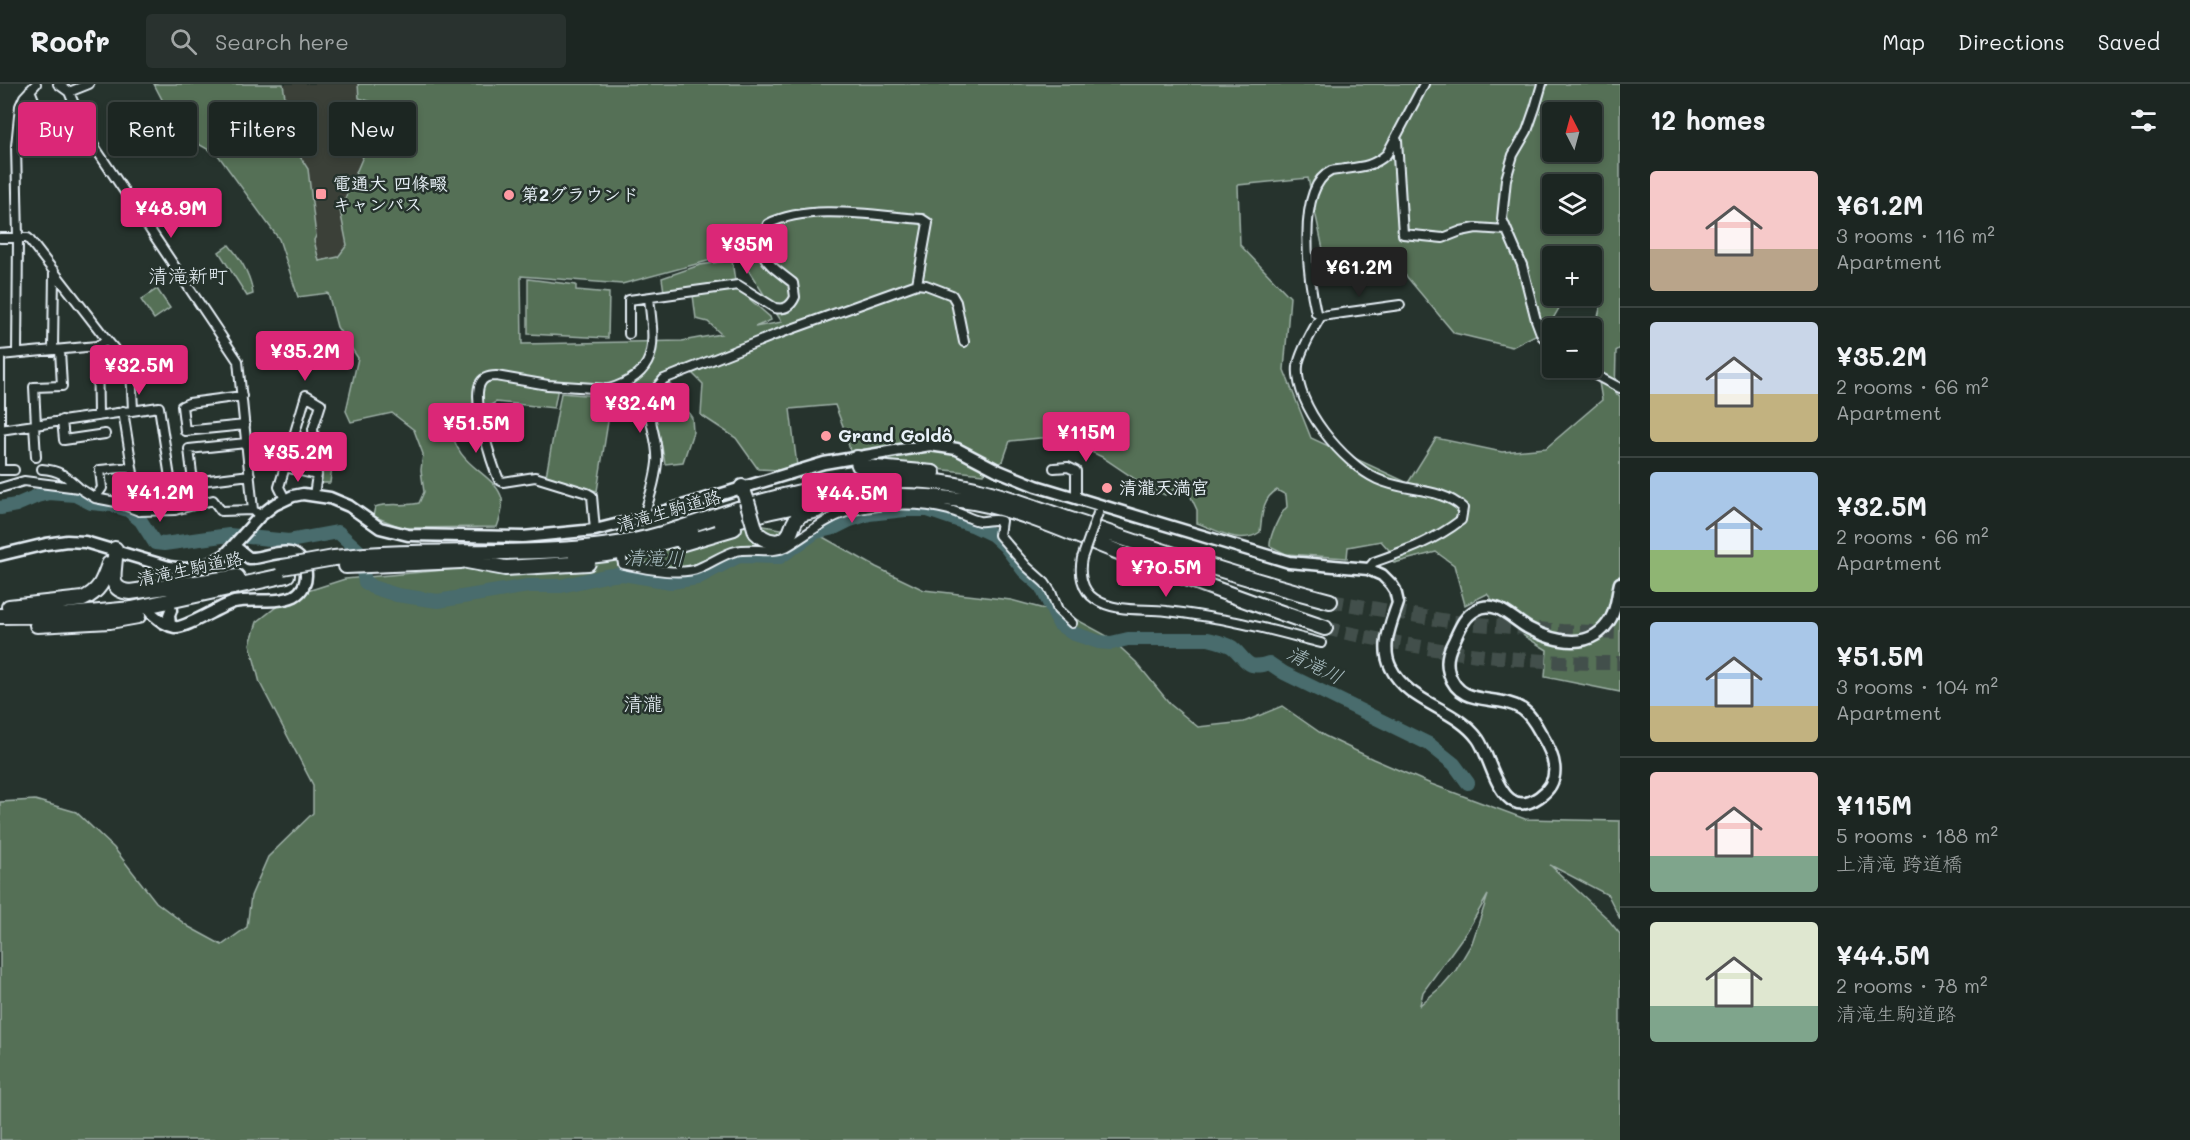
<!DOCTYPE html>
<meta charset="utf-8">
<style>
:root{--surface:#1c2622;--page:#29322f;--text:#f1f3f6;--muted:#a0a5a5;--line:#3a4340;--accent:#db2777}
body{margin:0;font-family:Mali,"Klee One",sans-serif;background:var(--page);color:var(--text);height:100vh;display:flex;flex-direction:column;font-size:22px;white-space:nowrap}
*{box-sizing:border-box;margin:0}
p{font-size:20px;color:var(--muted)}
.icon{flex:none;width:33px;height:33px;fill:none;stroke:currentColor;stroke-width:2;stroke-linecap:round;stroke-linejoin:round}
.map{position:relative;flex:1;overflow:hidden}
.details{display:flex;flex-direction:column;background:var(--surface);width:570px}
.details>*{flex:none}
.top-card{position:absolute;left:18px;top:18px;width:570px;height:54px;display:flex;gap:12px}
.needle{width:39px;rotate:354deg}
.tools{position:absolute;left:1542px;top:18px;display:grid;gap:12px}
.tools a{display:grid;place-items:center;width:60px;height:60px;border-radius:6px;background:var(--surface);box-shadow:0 3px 9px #0003,0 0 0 2px var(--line);font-size:30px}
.price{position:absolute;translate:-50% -51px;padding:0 14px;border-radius:6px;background:var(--accent);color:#fff;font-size:20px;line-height:39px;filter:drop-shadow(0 2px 3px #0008)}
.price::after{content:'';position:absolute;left:50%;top:36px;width:18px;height:14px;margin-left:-9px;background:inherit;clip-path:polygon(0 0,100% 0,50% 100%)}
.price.on{background:#222;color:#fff}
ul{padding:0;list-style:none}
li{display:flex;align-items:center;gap:18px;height:150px;padding:0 30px}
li+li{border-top:2px solid var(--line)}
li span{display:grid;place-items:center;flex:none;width:168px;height:120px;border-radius:6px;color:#555}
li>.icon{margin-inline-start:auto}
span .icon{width:72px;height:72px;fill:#fffc;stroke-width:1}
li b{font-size:26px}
h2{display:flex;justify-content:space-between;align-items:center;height:72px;padding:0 30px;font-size:26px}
.chip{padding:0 21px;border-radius:6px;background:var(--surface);box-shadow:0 3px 9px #0003,0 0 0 2px var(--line);font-size:21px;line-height:54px}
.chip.on{background:var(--accent);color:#fff}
header{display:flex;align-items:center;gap:36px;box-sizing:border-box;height:84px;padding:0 30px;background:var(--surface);border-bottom:2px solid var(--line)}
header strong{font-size:28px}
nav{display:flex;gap:33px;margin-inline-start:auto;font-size:21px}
.search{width:420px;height:54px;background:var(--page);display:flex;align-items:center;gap:15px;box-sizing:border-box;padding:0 21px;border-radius:6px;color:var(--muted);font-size:22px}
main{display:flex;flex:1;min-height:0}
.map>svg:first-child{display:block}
.built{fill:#3a4038}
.green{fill:#546f56;stroke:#9eb0a7;stroke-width:1.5;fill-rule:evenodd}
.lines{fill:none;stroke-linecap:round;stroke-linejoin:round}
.river{stroke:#486c6d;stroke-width:14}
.highway-tunnel{stroke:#43504b;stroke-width:14;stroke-dasharray:14 7;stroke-linecap:butt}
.street-casing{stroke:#e8f1f8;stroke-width:12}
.secondary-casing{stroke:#e8f1f8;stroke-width:15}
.highway-casing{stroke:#e8f1f8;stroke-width:18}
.street{stroke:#26332d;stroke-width:8}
.secondary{stroke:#26332d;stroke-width:10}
.highway{stroke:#26332d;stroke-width:14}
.street-bridge-casing{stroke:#e8f1f8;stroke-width:12;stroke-linecap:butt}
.highway-bridge-casing{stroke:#e8f1f8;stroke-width:18;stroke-linecap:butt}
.street-bridge{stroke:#26332d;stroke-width:8}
.highway-bridge{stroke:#26332d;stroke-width:14}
.poi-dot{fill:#ff9aa2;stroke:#26332d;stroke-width:2}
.labels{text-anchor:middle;stroke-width:5;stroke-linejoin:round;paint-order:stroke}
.poi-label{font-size:18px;font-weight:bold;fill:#e8f1f8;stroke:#26332d;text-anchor:start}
.street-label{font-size:18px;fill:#e8f1f8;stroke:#26332d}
.neighbourhood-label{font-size:20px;fill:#e8f1f8;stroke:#26332d}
.water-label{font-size:20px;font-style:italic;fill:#a8bcc0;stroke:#26332d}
</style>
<header>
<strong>Roofr</strong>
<div class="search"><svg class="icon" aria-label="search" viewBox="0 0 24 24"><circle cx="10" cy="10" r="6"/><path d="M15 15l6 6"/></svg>Search here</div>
<nav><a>Map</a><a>Directions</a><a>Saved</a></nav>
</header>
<main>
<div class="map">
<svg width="1620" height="1056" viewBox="0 0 1620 1056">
<rect width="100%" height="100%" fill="#26332d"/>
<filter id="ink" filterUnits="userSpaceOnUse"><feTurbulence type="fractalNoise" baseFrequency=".0167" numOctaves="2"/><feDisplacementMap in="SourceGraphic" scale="12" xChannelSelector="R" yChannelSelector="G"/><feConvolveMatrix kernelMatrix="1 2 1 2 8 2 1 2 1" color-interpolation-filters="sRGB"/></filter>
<g filter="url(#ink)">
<path class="built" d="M272 0H733L347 181 320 183Z"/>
<path class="green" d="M154 0H283L292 60 308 85 316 152 314 156 319 177 338 173 347 161 340 126 367 63 400 70 409 41 401 27 359 14 358 0H1620V264L1616 267 1615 309 1620 312V608L1545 593 1547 566 1524 552 1487 510 1465 521 1454 481 1436 468 1394 479 1389 466 1381 457 1348 463 1347 474 1286 470 1270 462C1269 453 1280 429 1287 423L1286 411 1277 406C1262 414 1262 432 1260 448 1241 462 1217 446 1197 439V426L1185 400 1165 411 1147 403 1102 373 1063 354H1040L1010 357 1003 377 983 390 881 379 866 365 850 367 846 350 835 321 790 325 797 382 780 386 758 385 736 354 701 331 703 300 684 281 664 291 692 334 693 348 683 378 665 380C659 348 659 331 629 311L631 320 610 325 597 407 549 396 546 392 561 309 609 313 627 310 613 301 559 298 554 324 496 318 452 343C453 382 496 389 502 415 504 424 500 435 497 443L403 444 373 432 375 423C390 418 404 423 419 419L424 408 421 386 423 370 414 346 392 329 351 338 346 327 358 274 337 243 328 209 298 213 279 155 218 71 200 61 167 25ZM1552 28H1592V68H1552ZM1308 94 1328 189 1391 174 1454 249 1512 263 1547 245 1566 212H1552V172H1592V211L1603 213 1592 256 1602 316 1546 364 1502 368 1436 354 1408 399 1311 354 1284 286 1290 213 1240 161 1238 101ZM1552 100H1592V140H1552ZM737 169 782 238 755 243 771 236 770 233 739 206H733L693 211 696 235 708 238 721 250 682 257 522 260 521 192 622 200Z
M229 161C240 174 251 192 253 210L247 212 219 168Z
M732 176 735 197 664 208 662 194 700 181Z
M528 195 576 201V206L609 209 608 254 528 250Z
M157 205 170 224 154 235 141 216Z
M321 382H332L330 399H321Z
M705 435 764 442 821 452 876 483 924 506 1011 516 1070 532 1109 553 1136 578 1171 621 1198 643 1244 638 1282 622 1325 652 1373 675 1431 700 1525 735 1620 737V835L1608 811 1550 781 1607 834 1620 850V1056H0V718L35 716 76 728 114 764 156 818 189 843 222 861 247 843 251 812 268 773 313 729V701L260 599 250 560 257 538 289 513 345 495 467 484 582 466 624 450ZM1488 811 1472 859 1456 886 1442 902 1420 921 1423 908 1467 847Z"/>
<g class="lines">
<path class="river" d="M0 424 16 421 37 412 49 409 75 411 91 419 112 421 128 426 141 437 155 459 164 460 229 451 289 457 338 448 359 467 365 498 372 503 397 511 438 517 528 502H561L605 492 623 490 671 498 697 494 739 472 780 473 816 448 834 444 850 436 869 430 905 426H928L972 441 993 451 1005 462 1024 487 1041 502 1059 540 1072 549 1099 558 1111 559 1128 555H1208C1216 557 1225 559 1232 563 1247 575 1245 587 1269 579L1284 589 1429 660 1454 680 1468 699"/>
<path class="highway-tunnel" d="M1330 517 1454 538 1562 547 1620 549
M1325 544C1421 566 1521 580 1620 579"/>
<defs>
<path id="street" d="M58 0 69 8 88 53 238 277 253 426 260 432
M1542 0 1535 24 1527 47 1513 71 1506 95 1502 135 1522 181 1536 236 1542 252 1552 261
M30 6 52 60
M69 8 89 0
M1397 56 1403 150 1443 154 1461 147 1476 144 1506 146
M0 154H28L107 256
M1321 232C1314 244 1299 269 1298 282 1294 321 1344 380 1377 395 1404 408 1441 403 1463 424L1461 436C1434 457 1405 467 1374 478L1368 485
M1321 232 1316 229C1309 198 1295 104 1331 87 1334 86 1341 86 1345 85 1362 83 1374 82 1387 70L1424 0
M1321 232 1400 221
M629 250V216L738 201 775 224C785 226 791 222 795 213L793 199C768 179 753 174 768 140 809 119 877 132 922 135L928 139 917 200
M97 262 98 331
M53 266 54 187
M17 269 18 154 16 62 20 22 24 13 36 0
M0 271 97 262 107 256 131 285 133 326
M0 271V386H14
M1582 284 1620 304
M242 312 189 319 182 322 185 347 245 341
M62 336 64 356 105 350
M34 341 36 373
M36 341 34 303 62 302 60 266
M0 346 159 323 175 426 139 427 123 327
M246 359 189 365 193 398 250 391
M285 383 317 391
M1054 384 1068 383 1076 387V414
M42 385C59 386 66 392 78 403
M0 404 24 397 79 404 95 414 116 418 139 427
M95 414 102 404 100 386 132 383
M285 415 279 403 306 311 321 320 313 345 317 391 314 411
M175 426 213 416 221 427 253 426
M643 434C649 416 655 398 657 379 660 346 635 325 664 295L775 251 917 200 926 201 952 211 956 218 964 258
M595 446 592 412 587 409 535 393 503 398 499 396C491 378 472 316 480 300 483 293 489 292 496 292L548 301 609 305C661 289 654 259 649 214
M1082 474C1079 488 1081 506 1095 515 1116 529 1144 524 1167 527 1187 529 1207 533 1226 536 1258 542 1290 551 1321 559
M622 475 623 480C641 484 682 492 699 484 712 479 723 470 736 467 752 463 772 470 786 463 809 450 827 432 854 426 884 420 919 418 949 426 959 428 969 435 979 437 986 438 993 434 1001 437L999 451 1027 483 1045 499 1051 508 1058 526 1072 539"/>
<path id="secondary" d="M0 471 46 460 67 457 85 458 169 483 185 485 199 483 213 478 225 471 260 432 274 421 293 412 303 410 330 414 349 422 380 444 408 451 523 453 595 446 643 434 824 379 930 361 957 365 999 387 1036 402 1289 478 1368 485 1382 491 1391 500 1395 506 1398 519C1391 540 1380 563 1391 584 1408 619 1456 624 1478 655 1492 674 1500 740 1539 713 1564 696 1554 671 1541 650 1536 641 1531 631 1522 625 1497 609 1460 625 1449 589 1446 579 1448 568 1453 559 1459 547 1463 533 1476 526 1495 514 1512 535 1528 544 1556 559 1593 567 1611 534 1617 523 1617 511 1620 499
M151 529C159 535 164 541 175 543 185 545 220 522 234 518 253 514 277 520 294 512 312 503 309 473 290 469 276 466 262 475 249 474L234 462
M170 541 169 531 171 526"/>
<path id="highway" d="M857 374 859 381 865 383 933 389
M742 403 747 417
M722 440C803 416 889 404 974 418 1023 427 1070 449 1116 467 1185 494 1254 520 1325 544
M756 448C765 458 782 463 790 449 793 443 793 438 799 432 803 428 811 428 817 426
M683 459 734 444
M115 465C117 484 104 506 130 508L237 493
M576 473C616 471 654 461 692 450
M334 474C426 463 519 474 611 461 664 454 713 431 764 417 820 402 868 393 926 397 984 401 1039 426 1094 444 1172 471 1250 496 1330 517
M467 477 505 484 588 479
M346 482 461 477
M9 523 83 515C100 507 103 497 109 480
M0 532 68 531 132 525 287 491
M37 541 110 537 138 532"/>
</defs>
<use href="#street" class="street-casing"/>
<use href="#secondary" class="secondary-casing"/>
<use href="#highway" class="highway-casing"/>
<use href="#street" class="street"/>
<use href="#secondary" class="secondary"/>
<use href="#highway" class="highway"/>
<defs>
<path id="street-bridge" d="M1082 474 1098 429"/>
<path id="highway-bridge" d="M747 417 756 448
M283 483 334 474"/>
</defs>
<use href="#street-bridge" class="street-bridge-casing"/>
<use href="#highway-bridge" class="highway-bridge-casing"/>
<use href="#street-bridge" class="street-bridge"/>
<use href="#highway-bridge" class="highway-bridge"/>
</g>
</g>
<g class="poi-dot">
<rect x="315" y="104" width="12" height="12" rx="3"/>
<circle cx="509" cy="111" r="6"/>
<circle cx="826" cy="352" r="6"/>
<circle cx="1107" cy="404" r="6"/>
</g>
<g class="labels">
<g class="poi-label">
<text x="333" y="106">電通大 四條畷<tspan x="333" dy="21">キャンパス</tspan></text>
<text x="521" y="117">第2グラウンド</text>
<text x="838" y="358">Grand Goldô</text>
<text x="1119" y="410">清瀧天満宮</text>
</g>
<g class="street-label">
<text transform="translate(669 427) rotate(-16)" y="6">清滝生駒道路</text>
<text transform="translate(190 485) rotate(-12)" y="6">清滝生駒道路</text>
</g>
<g class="neighbourhood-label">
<text x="188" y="199">清滝新町</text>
<text x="643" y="627">清瀧</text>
</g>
<g class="water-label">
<text transform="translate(654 474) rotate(1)" y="7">清滝川</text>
<text transform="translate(1315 581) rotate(27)" y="7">清滝川</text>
</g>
</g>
</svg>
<div class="tools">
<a><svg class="needle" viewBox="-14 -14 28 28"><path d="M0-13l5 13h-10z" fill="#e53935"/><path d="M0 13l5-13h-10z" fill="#a0a5a5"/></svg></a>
<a><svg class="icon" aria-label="layers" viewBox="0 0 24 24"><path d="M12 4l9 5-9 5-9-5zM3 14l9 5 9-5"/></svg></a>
<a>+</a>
<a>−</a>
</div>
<b class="price" style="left:171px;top:155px">¥48.9M</b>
<b class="price" style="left:747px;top:191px">¥35M</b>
<b class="price on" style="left:1359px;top:214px">¥61.2M</b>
<b class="price" style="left:305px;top:298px">¥35.2M</b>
<b class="price" style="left:139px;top:312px">¥32.5M</b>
<b class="price" style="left:640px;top:350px">¥32.4M</b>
<b class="price" style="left:476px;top:370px">¥51.5M</b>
<b class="price" style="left:1086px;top:379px">¥115M</b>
<b class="price" style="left:298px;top:399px">¥35.2M</b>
<b class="price" style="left:160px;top:439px">¥41.2M</b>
<b class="price" style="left:852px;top:440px">¥44.5M</b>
<b class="price" style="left:1166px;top:514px">¥70.5M</b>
<div class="top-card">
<a class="chip on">Buy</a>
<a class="chip">Rent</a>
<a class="chip">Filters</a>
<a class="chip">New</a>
</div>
</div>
<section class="details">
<h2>12 homes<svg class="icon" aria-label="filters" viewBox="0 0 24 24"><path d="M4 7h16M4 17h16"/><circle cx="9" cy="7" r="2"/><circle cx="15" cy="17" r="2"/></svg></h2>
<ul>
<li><span style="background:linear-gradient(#f6c9c9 65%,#b9a48a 0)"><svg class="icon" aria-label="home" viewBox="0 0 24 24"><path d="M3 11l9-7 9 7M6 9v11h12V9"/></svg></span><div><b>¥61.2M</b><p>3 rooms · 116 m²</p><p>Apartment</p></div></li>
<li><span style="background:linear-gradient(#c9d6e8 60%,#c2b280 0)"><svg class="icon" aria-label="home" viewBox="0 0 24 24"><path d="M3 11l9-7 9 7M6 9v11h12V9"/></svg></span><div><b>¥35.2M</b><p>2 rooms · 66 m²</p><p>Apartment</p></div></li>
<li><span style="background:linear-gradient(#a9c7e8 65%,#8fb573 0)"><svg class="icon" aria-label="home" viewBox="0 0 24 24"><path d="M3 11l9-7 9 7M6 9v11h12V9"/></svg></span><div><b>¥32.5M</b><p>2 rooms · 66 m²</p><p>Apartment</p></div></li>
<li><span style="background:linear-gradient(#a9c7e8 70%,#c2b280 0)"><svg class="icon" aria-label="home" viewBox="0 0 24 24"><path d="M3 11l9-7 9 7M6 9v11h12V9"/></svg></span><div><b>¥51.5M</b><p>3 rooms · 104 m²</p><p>Apartment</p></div></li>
<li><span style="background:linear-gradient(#f6c9c9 70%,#7fa58c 0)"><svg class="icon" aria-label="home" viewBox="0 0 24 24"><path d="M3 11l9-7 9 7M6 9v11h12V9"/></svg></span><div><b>¥115M</b><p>5 rooms · 188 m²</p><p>上清滝 跨道橋</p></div></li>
<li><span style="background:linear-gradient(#dfe7d0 70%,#7fa58c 0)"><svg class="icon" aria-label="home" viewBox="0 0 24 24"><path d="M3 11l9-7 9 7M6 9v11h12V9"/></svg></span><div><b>¥44.5M</b><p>2 rooms · 78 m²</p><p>清滝生駒道路</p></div></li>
</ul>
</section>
</main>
